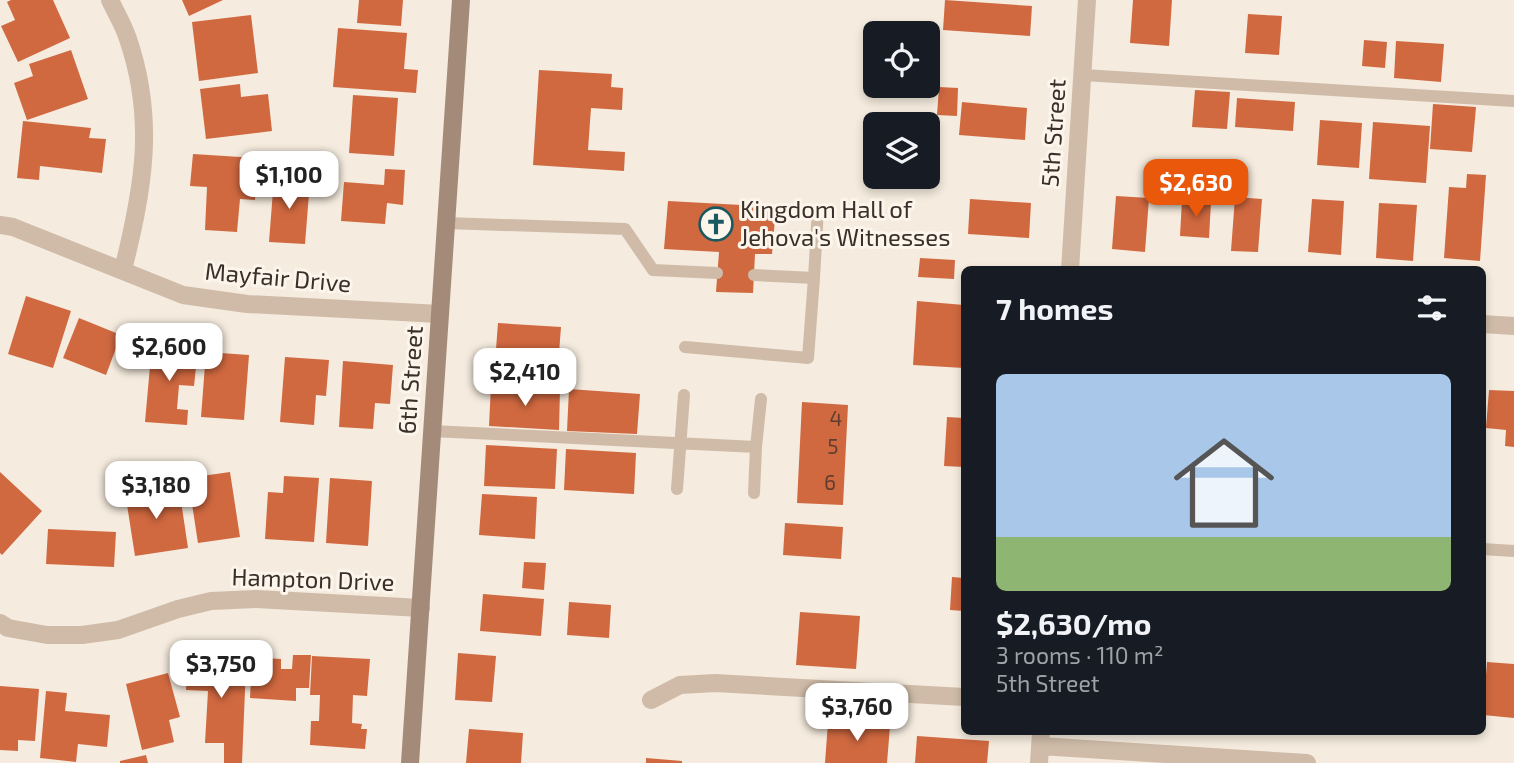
<!DOCTYPE html>
<meta charset="utf-8">
<style>
:root{--surface:#171b24;--page:#20242c;--text:#f1f3f6;--muted:#9ea1a6;--accent:#ea580c}
body{margin:0;font-family:"Exo 2",sans-serif;background:var(--page);color:var(--text);height:100vh;display:flex;flex-direction:column;font-size:26px;white-space:nowrap}
*{box-sizing:border-box;margin:0}
p{font-size:23px;color:var(--muted)}
.icon{flex:none;width:38px;height:38px;fill:none;stroke:currentColor;stroke-width:2;stroke-linecap:round;stroke-linejoin:round}
.map{position:relative;flex:1;overflow:hidden}
.panel{position:absolute;left:961px;top:266px;width:525px;height:469px;display:flex;flex-direction:column;background:var(--surface);border-radius:10px;box-shadow:0 4px 10px #0003}
.panel>*{flex:none}
.tools{position:absolute;left:863px;top:21px;display:grid;gap:14px}
.tools a{display:grid;place-items:center;width:77px;height:77px;border-radius:10px;background:var(--surface);box-shadow:0 4px 10px #0003;font-size:35px}
.price{position:absolute;translate:-50% -60px;padding:0 16px;border-radius:14px;background:#fff;color:#222;font-size:23px;line-height:46px;filter:drop-shadow(0 2px 4px #0008)}
.price::after{content:'';position:absolute;left:50%;top:42px;width:21px;height:16px;margin-left:-10px;background:inherit;clip-path:polygon(0 0,100% 0,50% 100%)}
.price.active{background:var(--accent);color:#fff}
ul{padding:0;list-style:none}
li{display:grid;align-content:center;gap:14px;height:371px;padding:0 35px}
li span{display:grid;place-items:center;height:217px;border-radius:10px;color:#555}
li>.icon{margin-inline-start:auto}
span .icon{width:126px;height:126px;fill:#fffc;stroke-width:1}
li b{font-size:30px}
h2{display:flex;justify-content:space-between;align-items:center;height:84px;padding:0 35px;font-size:30px}
.map>svg:first-child{display:block}
.building{fill:#d16940}
.lines{fill:none;stroke-linecap:round;stroke-linejoin:round}
.lane{stroke:#cfbba8;stroke-width:12}
.street{stroke:#cfbba8;stroke-width:18}
.secondary{stroke:#a38a79;stroke-width:18}
.labels{text-anchor:middle;stroke-width:6;stroke-linejoin:round;paint-order:stroke}
.number-label{font-size:21px;fill:#603e2f}
.street-label{font-size:24px;fill:#3b2f29;stroke:#fcf5eb}
.poi-label{font-size:24px;fill:#3b2f29;stroke:#fcf5eb;text-anchor:start}
</style>
<div class="map">
<svg width="1514" height="763" viewBox="0 0 1514 763">
<rect width="100%" height="100%" fill="#f5ebde"/>
<path class="building" d="M11 0H53L70 38 18 62 1 26 15 20 7 2Z
M182 0H223L189 16Z
M359 0H403L401 26 357 23Z
M945 0 1032 6 1030 36 943 30Z
M1133 0H1172L1169 46 1130 43Z
M1248 14 1282 16 1279 55 1245 53Z
M251 15 258 73 199 81 192 22Z
M338 28 407 33 404 69 418 70 416 93 333 87Z
M1364 40 1387 42 1385 68 1362 66Z
M1396 41 1444 44 1441 82 1394 78Z
M71 50 88 99 27 120 14 83 33 76 29 64Z
M539 70 612 74 611 87 623 88 622 110 591 108 588 150 625 152 624 171 533 165Z
M240 84 241 97 268 94 272 131 206 139 200 89Z
M939 87 958 88 957 116 937 115Z
M1195 90 1230 92 1227 129 1192 127Z
M353 95 398 98 394 156 349 153Z
M1237 98 1295 102 1293 131 1235 127Z
M962 102 1027 108 1025 140 959 135Z
M1433 104 1476 107 1472 152 1430 149Z
M1320 120 1362 123 1359 168 1317 165Z
M23 121 91 128 89 138 106 139 102 173 40 166 39 180 17 178Z
M1373 122 1430 126 1426 183 1369 179Z
M193 154 258 158 255 200 240 199 237 232 205 230 207 187 190 186Z
M385 169 405 170 403 205 387 203 385 224 341 221 344 182 384 185Z
M1467 174 1486 175 1480 261 1444 258 1449 187 1466 188Z
M274 178 310 181 305 244 269 242Z
M1116 196 1149 198 1145 252 1112 249Z
M1235 197 1262 199 1258 252 1231 251Z
M970 199 1031 203 1029 238 968 234Z
M1312 199 1344 201 1341 255 1308 252Z
M1182 200 1211 202 1209 238 1180 236Z
M668 201 776 207 772 254H755L753 293 716 292 719 252 664 249Z
M1379 203 1417 205 1413 261 1376 258Z
M920 258 955 260 954 279 918 277Z
M26 296 71 311 53 368 8 354Z
M917 301 964 305V368L913 365Z
M79 318 121 335 106 375 63 358Z
M498 323 561 327 558 366 495 362Z
M152 344 198 348 194 386 179 385 177 409 188 410 187 425 145 422Z
M206 352 249 355 244 420 201 417Z
M285 357 329 360 326 396 316 395 314 425 280 422Z
M343 361 393 365 390 404 375 403 373 429 339 427Z
M491 385 560 389 559 430 489 426Z
M569 389 640 394 637 434 567 431Z
M1489 390 1514 391V447L1505 446 1506 430 1486 428Z
M802 402 848 405 843 505 797 503Z
M947 417 964 418V467L944 466Z
M486 445 557 449 555 489 484 486Z
M566 449 636 453 634 494 564 490Z
M0 472 42 511 2 555 0 553Z
M230 472 240 537 198 543 188 478Z
M284 476 319 478 314 542 265 539 268 492 283 493Z
M330 478 372 481 368 546 326 543Z
M171 485 173 502 181 501 188 548 135 556 125 492Z
M482 494 537 497 535 539 479 535Z
M785 523 843 527 841 559 783 555Z
M48 529 116 532 114 567 46 564Z
M962 540H964V560H961Z
M524 562 546 563 544 590 522 588Z
M952 577 964 578V611L950 610Z
M483 594 544 599 541 636 480 631Z
M569 602 611 605 609 638 567 635Z
M800 612 860 616 856 669 796 665Z
M188 653 230 654 229 665 246 666 242 763H224V743H205L208 691 186 690Z
M458 653 496 656 492 702 455 700Z
M293 655H311L309 688H296V701L250 698 252 657 281 659V669H292Z
M312 656 370 659 367 696 353 695 352 723 362 724 361 729H367L365 749 310 745 311 721H319L320 695H310Z
M1487 662 1514 664V718L1483 715Z
M168 673 180 717 169 720 174 742 142 750 126 684Z
M0 686 39 689 35 741 18 740V751L0 750Z
M46 691 67 693 65 711 110 715 107 747 78 744 76 762 40 758Z
M828 722 890 726 887 763H825Z
M469 729 523 733 521 763H466Z
M917 736 989 741 987 763H915Z
M146 755 148 763H120V761Z
M646 758 682 761V763H646Z"/>
<g class="lines">
<path class="lane" d="M1083 75 1514 101
M446 223 625 229 653 270 717 273
M754 275 814 278 818 209
M685 347 808 358 814 278
M432 431 756 447 761 399
M677 489 684 395
M754 493 756 447
M1482 549 1514 551"/>
<path class="street" d="M110 0C116 13 124 26 128 39 156 121 143 189 123 270
M0 225 13 227 183 295 247 304 440 314
M1070 270 1087 0
M1482 324 1514 326
M0 623 8 628 47 635H82L118 630 178 609 211 601 256 599 421 608
M651 700 680 685 715 683 964 697
M1040 746 1307 763
M1039 763 1041 732"/>
<path class="secondary" d="M410 763 461 0"/>
</g>
<defs>
<symbol id="church-ring" viewBox="-11 -11 22 22"><circle r="9.5" fill="#fcf5eb" stroke="#1a5961" stroke-width="1.5"/><path d="M-1.2-6h2.4v3.5h3.3v2.4h-3.3V6h-2.4V-.1h-3.3v-2.4h3.3Z" fill="#1a5961"/></symbol>
</defs>
<g fill-rule="evenodd">
<use href="#church-ring" x="697" y="205" width="38" height="38"/>
</g>
<g class="labels">
<g class="number-label">
<text x="836" y="426">4</text>
<text x="833" y="454">5</text>
<text x="830" y="490">6</text>
</g>
<g class="street-label">
<text transform="translate(1054 133) rotate(-86)" y="8">5th Street</text>
<text transform="translate(278 278) rotate(5)" y="8">Mayfair Drive</text>
<text transform="translate(411 380) rotate(-86)" y="8">6th Street</text>
<text transform="translate(313 580) rotate(2)" y="8">Hampton Drive</text>
</g>
<g class="poi-label">
<text x="740" y="218">Kingdom Hall of<tspan x="740" dy="28">Jehova's Witnesses</tspan></text>
</g>
</g>
</svg>
<div class="tools">
<a><svg class="icon" aria-label="locate" viewBox="0 0 24 24"><circle cx="12" cy="12" r="6"/><path d="M12 2v4M12 18v4M2 12h4M18 12h4"/></svg></a>
<a><svg class="icon" aria-label="layers" viewBox="0 0 24 24"><path d="M12 4l9 5-9 5-9-5zM3 14l9 5 9-5"/></svg></a>
</div>
<b class="price" style="left:289px;top:211px">$1,100</b>
<b class="price active" style="left:1196px;top:219px">$2,630</b>
<b class="price" style="left:169px;top:383px">$2,600</b>
<b class="price" style="left:525px;top:408px">$2,410</b>
<b class="price" style="left:156px;top:521px">$3,180</b>
<b class="price" style="left:221px;top:700px">$3,750</b>
<b class="price" style="left:857px;top:743px">$3,760</b>
<section class="panel">
<h2>7 homes<svg class="icon" aria-label="filters" viewBox="0 0 24 24"><path d="M4 7h16M4 17h16"/><circle cx="9" cy="7" r="2"/><circle cx="15" cy="17" r="2"/></svg></h2>
<ul>
<li><span style="background:linear-gradient(#a9c7e8 75%,#8fb573 0)"><svg class="icon" aria-label="home" viewBox="0 0 24 24"><path d="M3 11l9-7 9 7M6 9v11h12V9"/></svg></span><div><b>$2,630/mo</b><p>3 rooms · 110 m²</p><p>5th Street</p></div></li>
</ul>
</section>
</div>
